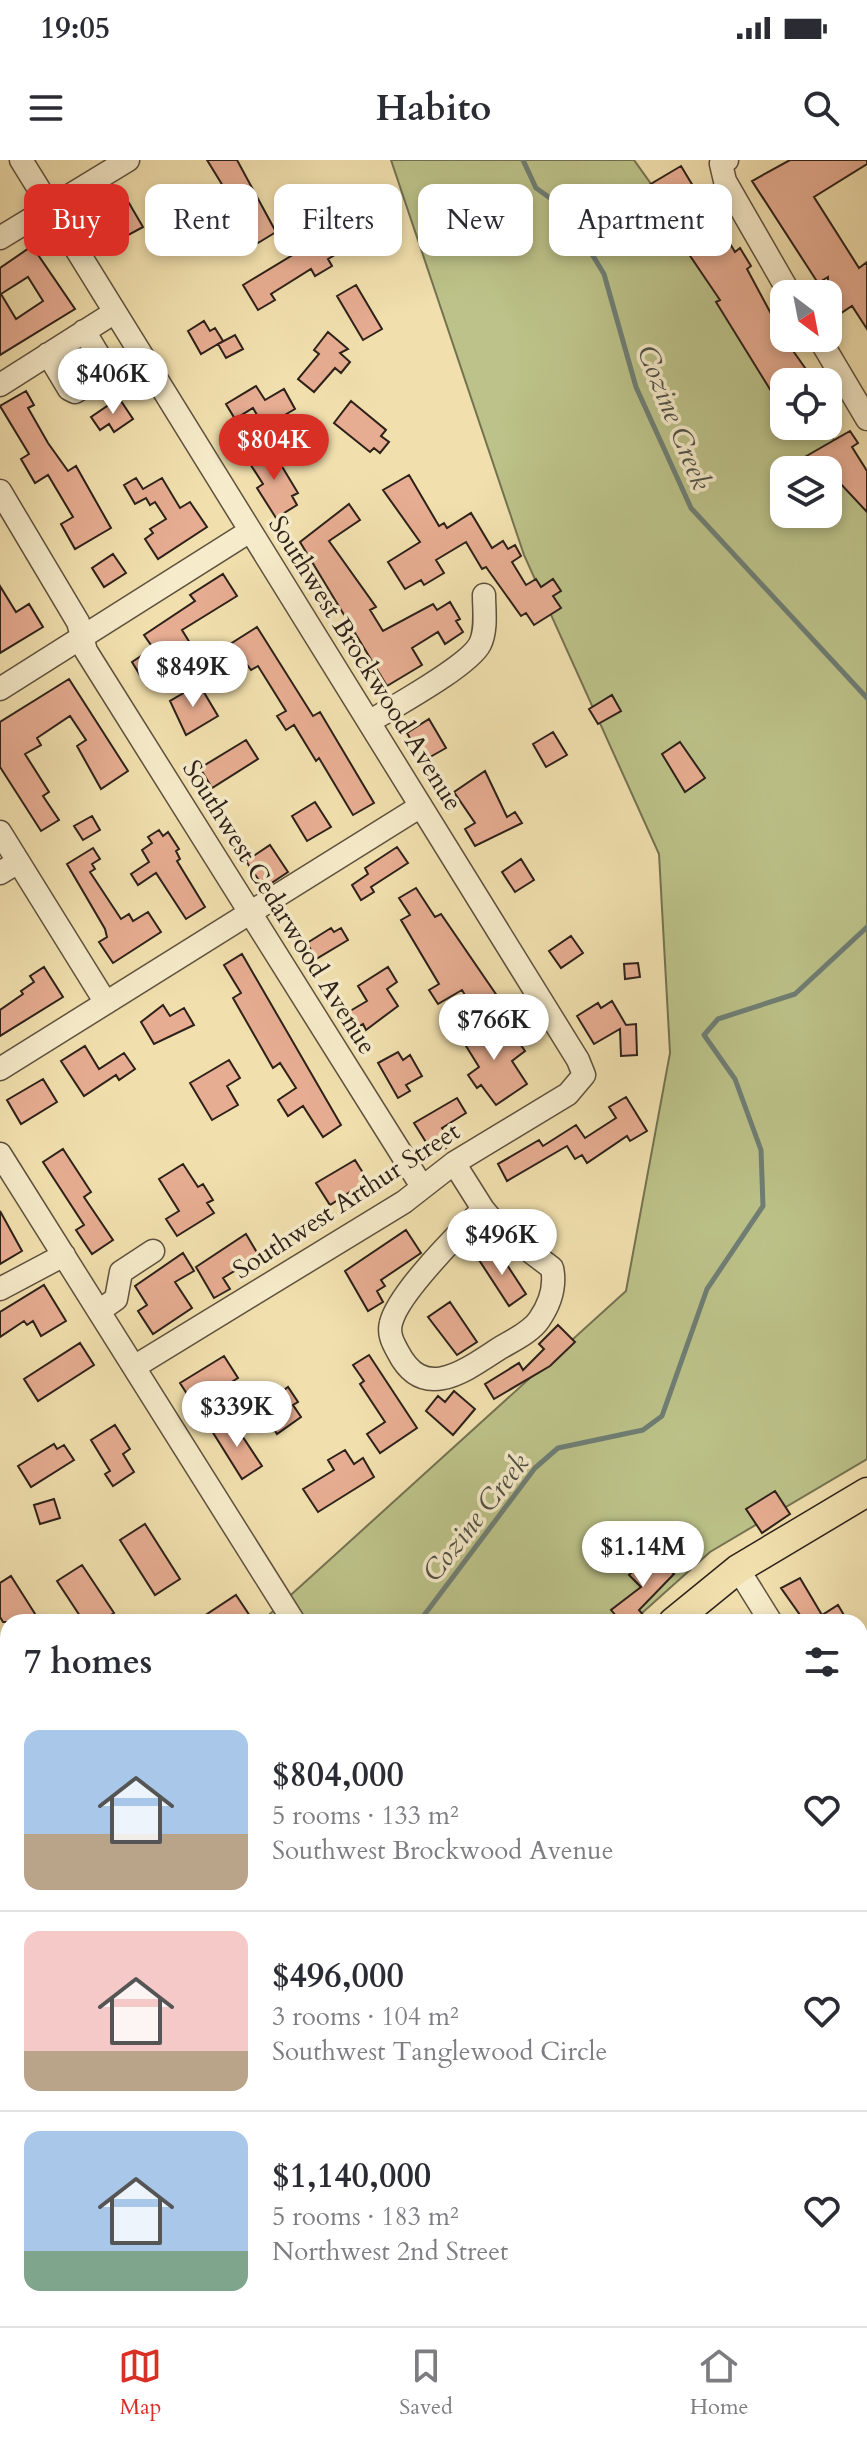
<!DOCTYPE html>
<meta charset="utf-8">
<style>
:root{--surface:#fff;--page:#f7f7f7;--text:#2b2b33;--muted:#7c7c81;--line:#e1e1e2;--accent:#d93025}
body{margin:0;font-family:Cardo,serif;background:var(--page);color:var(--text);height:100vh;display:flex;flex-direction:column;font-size:30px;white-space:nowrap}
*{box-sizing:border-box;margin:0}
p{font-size:26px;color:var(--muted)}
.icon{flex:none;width:44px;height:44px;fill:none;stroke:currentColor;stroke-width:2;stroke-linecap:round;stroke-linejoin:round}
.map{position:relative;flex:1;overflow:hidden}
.panel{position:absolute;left:0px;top:1454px;width:868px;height:712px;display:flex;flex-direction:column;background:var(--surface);border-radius:24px 24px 0 0;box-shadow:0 4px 12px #0003}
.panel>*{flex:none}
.hud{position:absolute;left:24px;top:24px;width:820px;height:72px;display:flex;gap:16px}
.needle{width:52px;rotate:148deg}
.tools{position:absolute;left:770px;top:120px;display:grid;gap:16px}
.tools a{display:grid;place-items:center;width:72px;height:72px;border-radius:16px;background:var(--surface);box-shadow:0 4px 12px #0003;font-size:40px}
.price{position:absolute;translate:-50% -68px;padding:0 18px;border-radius:28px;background:#fff;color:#222;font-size:26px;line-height:52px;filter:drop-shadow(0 2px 4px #0008)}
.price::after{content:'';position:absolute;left:50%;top:48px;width:24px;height:18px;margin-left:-12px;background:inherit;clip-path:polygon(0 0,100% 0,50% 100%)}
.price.on{background:var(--accent);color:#fff}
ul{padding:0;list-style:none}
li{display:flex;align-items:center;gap:24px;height:200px;padding:0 24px}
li+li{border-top:2px solid var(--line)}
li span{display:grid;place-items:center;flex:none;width:224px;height:160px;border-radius:16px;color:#555}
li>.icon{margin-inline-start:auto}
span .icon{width:96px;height:96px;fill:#fffc;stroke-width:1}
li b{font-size:34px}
h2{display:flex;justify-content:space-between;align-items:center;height:96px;padding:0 24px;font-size:34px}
.tag{padding:0 28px;border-radius:16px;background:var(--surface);box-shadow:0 4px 12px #0003;font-size:28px;line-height:72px}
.tag.on{background:var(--accent);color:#fff}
.status{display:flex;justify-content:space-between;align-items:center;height:56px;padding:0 40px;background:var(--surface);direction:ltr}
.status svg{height:22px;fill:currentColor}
header{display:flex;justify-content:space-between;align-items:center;height:104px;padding:0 24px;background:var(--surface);font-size:36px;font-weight:600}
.menu{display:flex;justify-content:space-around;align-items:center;height:112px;border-top:2px solid var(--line);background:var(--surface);font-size:22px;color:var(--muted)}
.menu a{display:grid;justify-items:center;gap:4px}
.menu .on{color:var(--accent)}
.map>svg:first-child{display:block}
.green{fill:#bcc289;stroke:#747251;stroke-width:2;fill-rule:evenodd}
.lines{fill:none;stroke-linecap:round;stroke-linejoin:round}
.stream{stroke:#6f7e74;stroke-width:5}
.building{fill:#e7ad92;stroke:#2d2119;stroke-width:2;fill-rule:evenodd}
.minor-casing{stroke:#5e513e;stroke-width:25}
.major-casing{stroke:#2d2119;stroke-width:31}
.minor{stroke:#f6ebca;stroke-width:22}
.major{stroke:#f1e0ae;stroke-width:28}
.labels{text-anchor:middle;stroke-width:7;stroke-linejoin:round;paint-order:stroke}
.street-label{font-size:26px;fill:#2d2119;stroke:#f6ebca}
.water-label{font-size:28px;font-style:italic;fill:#4e5046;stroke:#f6ebca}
</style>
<div class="status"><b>19:05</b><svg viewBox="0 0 49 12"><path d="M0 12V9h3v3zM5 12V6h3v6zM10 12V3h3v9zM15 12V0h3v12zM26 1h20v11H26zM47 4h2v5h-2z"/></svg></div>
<header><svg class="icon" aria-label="menu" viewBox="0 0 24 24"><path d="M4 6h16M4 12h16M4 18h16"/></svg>Habito<svg class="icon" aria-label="search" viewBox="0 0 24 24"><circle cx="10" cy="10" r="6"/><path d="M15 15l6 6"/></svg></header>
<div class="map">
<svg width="867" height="2166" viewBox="0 0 867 2166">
<rect width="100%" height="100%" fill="#f1e0ae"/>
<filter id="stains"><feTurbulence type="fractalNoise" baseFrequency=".0025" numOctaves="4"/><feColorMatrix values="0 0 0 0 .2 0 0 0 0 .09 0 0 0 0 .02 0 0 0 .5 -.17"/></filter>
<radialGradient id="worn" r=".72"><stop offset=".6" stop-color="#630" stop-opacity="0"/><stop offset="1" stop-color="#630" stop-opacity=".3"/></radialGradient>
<path class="green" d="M391 0H634L792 222H784V266H824L837 284 867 312V1299L710 1392 632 1462H261L626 1131 670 893 659 694 524 395ZM784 310H828V354H784Z
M0 1490 8 1498V1781L0 1776Z
M8 1916V2158H657L640 2166H0V1921Z
M860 1951H867V2101H860Z"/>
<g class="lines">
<path class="stream" d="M523 0 536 28 564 48 604 114 636 227 691 348 867 538
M419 1462 535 1308 558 1288 643 1270 662 1256 707 1129 763 1046 761 990 735 919 704 875 718 859 795 834 867 767
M0 1755 8 1754
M813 2158 840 2166"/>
</g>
<path class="building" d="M207 0H237L276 72 258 83Z
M790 0H867V4L814 37 859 108 867 102V169L852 146 832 159 828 152V117L818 123 752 21Z
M681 6 696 31 691 34 711 66 717 62 735 92 740 88 751 106 747 109 784 178 815 222H784V252L716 142 720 140 644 28Z
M129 43 143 67 121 79 119 75 115 78 101 53 117 44 119 48Z
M339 67 350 86 328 99 332 106 315 116 311 109 271 134 275 140 258 150 243 125Z
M32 86 75 149 0 195V108ZM28 117 43 141 16 159 1 134Z
M356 125 382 169 363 180 337 136Z
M204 161 210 171 215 168 223 181 201 194 188 171Z
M328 172 348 189 340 193 350 202 341 213 335 208 314 232 298 219 319 194 314 190Z
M235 175 243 189 226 198 218 184Z
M256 226 265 240 284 229 295 249 264 267 253 248 235 259 226 244Z
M26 231 34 245 28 248 48 283 68 311 76 306 111 368 75 389 61 364 73 357 48 315 35 323 21 299 29 294 0 246Z
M119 238 133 259 114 272 109 264 100 270 91 257Z
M351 241 386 270 381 276 389 282 380 293 374 288 370 292 334 263Z
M850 271 858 283 852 287 867 311V352L840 323 828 331V310H810L803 298Z
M269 285 298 333 292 336 297 345 276 358 257 328 263 324 247 299Z
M409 315 439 366 444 363 447 368 471 353 492 388 503 381 508 389 515 385 521 396 512 402 526 425 536 419 541 427 553 419 561 431 553 436 561 448 534 465 526 453 521 456 486 407 482 409 466 382 436 400 444 413 424 425 421 420 405 429 388 402 420 382 383 330Z
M136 318 143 329 162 318 180 348 190 342 207 367 158 399 145 379 153 373 150 369 166 359 155 342 150 345 146 338 135 344 124 325Z
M349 344 360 360 329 381 376 447 370 450 383 471 433 444 437 450 450 442 460 459 456 461 463 472 445 484 438 472 412 488 422 505 387 526 300 382Z
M113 394 126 413 104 427 92 408Z
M223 414 237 436 182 470 193 488 143 520 132 502 153 488 144 475 195 441 190 435Z
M0 426 16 452 29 444 43 467 0 493Z
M257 467 313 556 320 552 374 643 353 655 319 598 316 601 294 565 286 570 277 556 286 551 258 506 251 510 245 502 240 505 227 486Z
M69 519 128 611 101 629 77 586 86 580 70 556 37 578 41 585 25 594 49 632 43 636 59 660 41 671 0 607V562Z
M199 524 218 556 186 575 170 541Z
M612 535 621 551 598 564 589 549Z
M429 559 446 588 423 601 407 573Z
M553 572 567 595 546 607 533 584Z
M246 580 258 599 212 628 200 608Z
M680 582 705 618 685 632 662 594Z
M485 611 507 657 515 652 522 663 475 686 465 669 475 663 454 632Z
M315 642 331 667 307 681 292 656Z
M92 656 100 670 83 680 74 666Z
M159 670 163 676 168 672 179 689 176 691 180 699 177 701 205 747 186 759 156 713 138 725 131 714 149 702 142 690 152 683 148 677Z
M270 685 288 712 264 728 246 701Z
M397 687 408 703 371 727 374 732 361 740 352 725 368 714 365 708Z
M93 688 100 699 92 704 95 709 90 712 121 759 129 754 133 761 148 752 161 772 113 803 99 782 107 777 105 769 67 704Z
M521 699 534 720 515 732 502 712Z
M416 728 435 757 441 754 504 846 480 860 462 830 438 844 429 830 439 824 401 760 410 755 399 738Z
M331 768 334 772 341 768 348 780 316 799 307 783Z
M571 776 583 793 561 808 549 791Z
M242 794 341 965 323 977 303 946 288 956 278 940 296 928 280 903 273 908 233 838 241 833 224 805Z
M638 803 640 817 625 819 624 804Z
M44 807 63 837 0 876V850L23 834 21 831 34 822 30 816Z
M388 807 397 822 387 829 398 846 366 870 363 864 355 869 345 854 367 841 358 826Z
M612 841 626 865 636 864 637 895 621 896 620 869 594 884 577 856 598 843 601 848Z
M163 845 170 856 184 848 194 865 154 884 141 862Z
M481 859 498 886 514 875 525 891 512 901 527 924 496 945 481 925 477 928 468 915 479 907 458 873Z
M85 886 99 909 124 893 135 909 119 920 116 915 84 936 61 901Z
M398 892 403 900 410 895 422 916 406 925 410 931 398 938 378 903Z
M229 900 240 918 227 926 238 945 212 960 190 923Z
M43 919 57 942 21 964 7 940Z
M626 937 647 971 630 981 627 976 587 1003 582 995 575 999 567 986 507 1021 498 1004 539 980 543 986 576 965 585 978 616 958 609 947Z
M457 938 466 953 442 968 446 974 440 978 446 988 434 995 414 963Z
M63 989 91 1032 84 1037 113 1080 92 1094 76 1070 84 1065 43 1002Z
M355 1000 373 1029 355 1040 350 1032 330 1045 316 1023Z
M183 1004 198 1027 203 1024 213 1040 207 1043 214 1053 177 1076 166 1059 179 1051 159 1019Z
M0 1051 22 1091 0 1104Z
M406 1070 421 1093 381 1120 385 1126 377 1131 383 1142 368 1151 345 1111Z
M246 1074 259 1096 223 1118 230 1129 214 1138 196 1107Z
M496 1088 526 1134 509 1146 479 1100Z
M183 1093 194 1111 175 1122 192 1148 153 1174 138 1151 147 1145 135 1126Z
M44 1125 66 1161 41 1176 33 1161 27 1165 24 1161 0 1177V1152Z
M450 1142 477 1182 457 1195 428 1157Z
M558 1165 575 1182 550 1206 494 1239 485 1224 519 1203 523 1210 544 1189 539 1184Z
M80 1183 94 1205 38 1241 24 1219Z
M369 1195 417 1268 380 1293 367 1274 385 1262 360 1224 364 1221 353 1205Z
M224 1196 238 1218 194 1245 180 1223Z
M270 1223 277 1235 288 1227 298 1242 293 1245 301 1257 277 1274 252 1235Z
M454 1231 475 1249 453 1275 426 1251 438 1236 445 1242Z
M231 1259 262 1306 242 1319 212 1271Z
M115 1265 130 1289 123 1294 134 1312 113 1326 105 1314 110 1311 91 1280Z
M54 1284 57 1289 64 1285 74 1300 31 1327 18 1306Z
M345 1290 354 1304 363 1298 374 1317 318 1352 303 1329 334 1310 328 1300Z
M775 1331 790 1354 762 1373 746 1349Z
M54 1339 60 1358 40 1364 34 1345Z
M145 1364 180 1419 155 1435 120 1380Z
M651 1392 674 1414 639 1450 649 1462H621L611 1450 641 1427 629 1415Z
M82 1405 114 1453 99 1462H84L57 1421Z
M11 1416 37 1457 29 1462H3L0 1457V1423Z
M800 1418 822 1455 838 1445 848 1462H805L781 1428Z
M236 1435 254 1462H195Z"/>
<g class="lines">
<defs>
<path id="minor" d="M21 0 578 900 584 915 568 934 454 1003 404 1042 134 1207
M727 0 721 4 725 21 790 134
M0 78 128 0
M84 171 110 214
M819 178 867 259
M48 194 69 229 75 232 141 194
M0 225 115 152
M0 331 78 462 86 491 421 1025
M0 529 250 371
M369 562C393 547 469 506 480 484 487 470 484 450 484 435
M0 672 106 843
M0 713 18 702
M0 909 421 646
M0 994 294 1462
M454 1003 483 1049
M483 1049 498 1067 552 1108C556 1127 550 1144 539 1160 531 1172 512 1181 500 1188 466 1210 424 1243 398 1192 393 1183 388 1174 391 1163 398 1133 460 1072 483 1049Z
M0 1129 64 1095
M99 1151 116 1139 121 1112 153 1091
M738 1409 771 1462
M860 1604 867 1615
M860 1931H867
M536 2158 539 2166
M425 2166 439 2158"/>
<path id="major" d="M673 1462 738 1409 867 1332
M0 1920 8 1916"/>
</defs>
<use href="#minor" class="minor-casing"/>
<use href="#major" class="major-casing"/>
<use href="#minor" class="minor"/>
<use href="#major" class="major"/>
</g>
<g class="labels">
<g class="street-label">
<text transform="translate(366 503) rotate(58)" y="9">Southwest Brockwood Avenue</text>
<text transform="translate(280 747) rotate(58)" y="9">Southwest Cedarwood Avenue</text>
<text transform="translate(346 1040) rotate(-33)" y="9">Southwest Arthur Street</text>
</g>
<g class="water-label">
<text transform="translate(675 257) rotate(68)" y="10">Cozine Creek</text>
<text transform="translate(475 1357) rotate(-52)" y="10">Cozine Creek</text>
</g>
</g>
<rect width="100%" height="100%" filter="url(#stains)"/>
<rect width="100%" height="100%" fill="url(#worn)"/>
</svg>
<div class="tools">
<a><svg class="needle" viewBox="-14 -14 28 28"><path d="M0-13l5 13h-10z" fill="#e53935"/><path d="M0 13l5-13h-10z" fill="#7c7c81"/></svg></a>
<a><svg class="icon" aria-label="locate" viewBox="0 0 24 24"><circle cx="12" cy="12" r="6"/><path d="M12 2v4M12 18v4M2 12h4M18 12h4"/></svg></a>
<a><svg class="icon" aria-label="layers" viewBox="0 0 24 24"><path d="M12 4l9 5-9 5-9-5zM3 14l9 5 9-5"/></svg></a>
</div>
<b class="price" style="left:113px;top:256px">$406K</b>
<b class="price on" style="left:274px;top:322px">$804K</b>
<b class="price" style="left:193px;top:549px">$849K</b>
<b class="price" style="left:494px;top:902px">$766K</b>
<b class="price" style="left:502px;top:1117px">$496K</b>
<b class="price" style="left:237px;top:1289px">$339K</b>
<b class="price" style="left:643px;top:1429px">$1.14M</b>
<div class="hud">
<a class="tag on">Buy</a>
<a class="tag">Rent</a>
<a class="tag">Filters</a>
<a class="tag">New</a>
<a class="tag">Apartment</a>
</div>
<section class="panel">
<h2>7 homes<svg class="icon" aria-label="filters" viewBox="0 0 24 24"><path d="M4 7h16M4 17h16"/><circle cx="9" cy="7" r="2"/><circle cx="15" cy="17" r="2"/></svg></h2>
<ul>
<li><span style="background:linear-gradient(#a9c7e8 65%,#b9a48a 0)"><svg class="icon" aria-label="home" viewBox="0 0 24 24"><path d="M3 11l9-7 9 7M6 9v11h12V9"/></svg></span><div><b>$804,000</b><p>5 rooms · 133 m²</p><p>Southwest Brockwood Avenue</p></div><svg class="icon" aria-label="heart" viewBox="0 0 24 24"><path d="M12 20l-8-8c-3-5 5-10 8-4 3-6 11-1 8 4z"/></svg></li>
<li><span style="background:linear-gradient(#f6c9c9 75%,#b9a48a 0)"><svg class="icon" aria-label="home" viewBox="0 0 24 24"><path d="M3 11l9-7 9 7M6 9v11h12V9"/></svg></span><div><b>$496,000</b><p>3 rooms · 104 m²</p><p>Southwest Tanglewood Circle</p></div><svg class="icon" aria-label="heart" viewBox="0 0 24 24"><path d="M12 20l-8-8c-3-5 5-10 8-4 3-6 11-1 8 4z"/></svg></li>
<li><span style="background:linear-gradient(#a9c7e8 75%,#7fa58c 0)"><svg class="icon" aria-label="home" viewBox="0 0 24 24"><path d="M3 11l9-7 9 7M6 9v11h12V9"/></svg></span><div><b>$1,140,000</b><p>5 rooms · 183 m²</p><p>Northwest 2nd Street</p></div><svg class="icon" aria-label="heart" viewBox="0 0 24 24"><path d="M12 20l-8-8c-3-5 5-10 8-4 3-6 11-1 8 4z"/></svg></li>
</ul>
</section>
</div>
<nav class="menu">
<a class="on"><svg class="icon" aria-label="map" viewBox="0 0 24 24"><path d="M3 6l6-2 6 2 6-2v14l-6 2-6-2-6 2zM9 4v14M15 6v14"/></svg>Map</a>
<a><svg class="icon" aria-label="saved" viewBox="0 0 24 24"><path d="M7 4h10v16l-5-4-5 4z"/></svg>Saved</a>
<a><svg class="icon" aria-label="home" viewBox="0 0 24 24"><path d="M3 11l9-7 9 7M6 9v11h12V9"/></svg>Home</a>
</nav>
